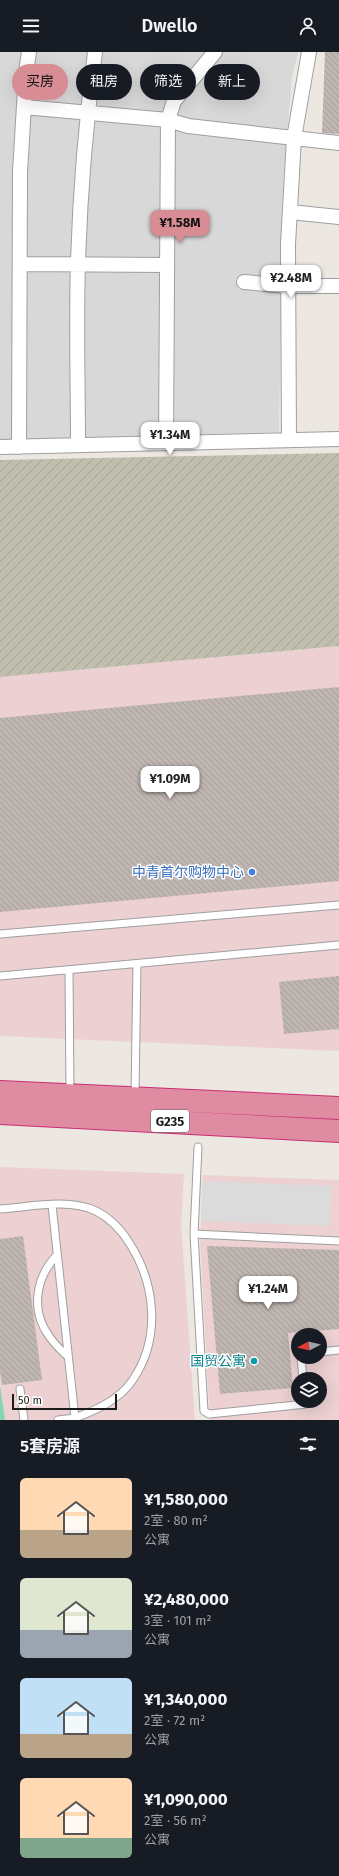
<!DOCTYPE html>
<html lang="zh">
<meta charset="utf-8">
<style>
:root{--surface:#171b24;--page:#242831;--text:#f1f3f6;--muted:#9ea1a6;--accent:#d88c94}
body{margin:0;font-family:"Fira Sans","Noto Sans SC",sans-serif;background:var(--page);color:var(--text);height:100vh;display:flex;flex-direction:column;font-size:15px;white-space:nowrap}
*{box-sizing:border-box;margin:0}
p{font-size:13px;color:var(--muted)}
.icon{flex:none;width:22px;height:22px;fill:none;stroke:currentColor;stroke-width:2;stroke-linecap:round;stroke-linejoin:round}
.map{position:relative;height:1368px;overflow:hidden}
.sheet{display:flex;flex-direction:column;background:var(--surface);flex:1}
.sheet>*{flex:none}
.hud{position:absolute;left:12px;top:12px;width:315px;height:36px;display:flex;gap:8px}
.needle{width:26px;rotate:263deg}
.controls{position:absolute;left:291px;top:1276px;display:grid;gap:8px}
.controls a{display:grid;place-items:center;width:36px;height:36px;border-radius:50%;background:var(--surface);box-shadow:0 4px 16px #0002;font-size:20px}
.scale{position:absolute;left:12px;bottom:10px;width:105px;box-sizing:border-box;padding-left:4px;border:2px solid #1b1b1b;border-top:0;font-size:11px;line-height:14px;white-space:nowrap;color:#1b1b1b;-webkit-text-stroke:3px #fff;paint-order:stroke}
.price{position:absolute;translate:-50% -34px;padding:0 9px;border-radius:8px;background:#fff;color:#222;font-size:13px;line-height:26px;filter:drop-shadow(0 1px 2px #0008)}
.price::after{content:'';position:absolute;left:50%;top:24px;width:12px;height:9px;margin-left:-6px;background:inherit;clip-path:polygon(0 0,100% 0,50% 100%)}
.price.selected{background:var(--accent);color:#111}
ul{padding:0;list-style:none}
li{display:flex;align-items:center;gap:12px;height:100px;padding:0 20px}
li span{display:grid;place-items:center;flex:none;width:112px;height:80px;border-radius:6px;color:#555}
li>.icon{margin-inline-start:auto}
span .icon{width:48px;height:48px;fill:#fffc;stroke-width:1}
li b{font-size:17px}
h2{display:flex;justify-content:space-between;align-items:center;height:48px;padding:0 20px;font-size:17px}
.chip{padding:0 14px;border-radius:18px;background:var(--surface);box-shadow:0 4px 16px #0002;font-size:14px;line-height:36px}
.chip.selected{background:var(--accent);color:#111}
header{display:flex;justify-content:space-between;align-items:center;height:52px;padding:0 20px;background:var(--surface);font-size:18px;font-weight:600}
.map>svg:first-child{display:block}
.residential{fill:#d9d8d8}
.commercial{fill:#ecd0d2;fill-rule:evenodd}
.construction{fill:url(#construction-furrows)}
.pitch{fill:#83d7af}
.parking{fill:#dbdbdb}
.building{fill:url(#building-back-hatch)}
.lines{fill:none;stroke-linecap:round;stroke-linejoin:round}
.lane-casing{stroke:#9f9f9f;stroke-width:9}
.street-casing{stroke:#9f9f9f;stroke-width:16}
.highway-casing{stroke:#c92e71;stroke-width:24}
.lane{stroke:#fff;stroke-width:7}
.street{stroke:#fff;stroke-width:14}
.highway{stroke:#df8ca3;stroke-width:22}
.shop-dot{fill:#3f7fe0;stroke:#fff;stroke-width:1.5}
.culture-dot{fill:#0f9aa8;stroke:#fff;stroke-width:1.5}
.labels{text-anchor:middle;stroke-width:3;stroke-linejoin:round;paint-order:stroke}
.shield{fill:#fff;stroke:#5f5f5f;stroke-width:1}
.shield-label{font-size:13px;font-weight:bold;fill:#1b1b1b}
.shop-label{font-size:14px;fill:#366cbe;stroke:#fff;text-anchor:end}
.culture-label{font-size:14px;fill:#0d838f;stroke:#fff;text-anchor:end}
</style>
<header><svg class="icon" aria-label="menu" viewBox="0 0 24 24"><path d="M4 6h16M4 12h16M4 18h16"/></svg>Dwello<svg class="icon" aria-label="person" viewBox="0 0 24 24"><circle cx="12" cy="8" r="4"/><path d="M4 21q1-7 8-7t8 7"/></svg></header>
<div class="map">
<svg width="339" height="1368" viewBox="0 0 339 1368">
<defs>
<pattern id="construction-furrows" width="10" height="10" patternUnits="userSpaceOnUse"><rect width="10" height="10" fill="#c0bead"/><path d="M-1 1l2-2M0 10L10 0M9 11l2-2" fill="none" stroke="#a4a394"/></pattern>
<pattern id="building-back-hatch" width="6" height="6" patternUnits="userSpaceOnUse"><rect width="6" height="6" fill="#c0b6b1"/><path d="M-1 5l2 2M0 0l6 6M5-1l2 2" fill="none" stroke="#a49c98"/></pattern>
</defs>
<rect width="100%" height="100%" fill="#ece7e1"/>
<path class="residential" d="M0 0H298L292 25 283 129 279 380 0 388Z"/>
<path class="commercial" d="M339 594V999L0 984V625Z
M0 1115 184 1122 181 1173 195 1368H0Z
M203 1123 339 1128V1368H210L200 1190ZM298 1283H320V1305H298ZM298 1327H320V1349H298Z"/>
<path class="construction" d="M339 401V594L0 625V408Z"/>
<path class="pitch" d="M0 1334 5 1368H0Z"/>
<path class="parking" d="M202 1129 331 1134 329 1174 201 1169Z"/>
<path class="building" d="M325 0H339V82L322 81Z
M339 635V829L0 860V666Z
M339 924V977L284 982 279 930Z
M23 1184 42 1328 2 1333 0 1318V1187Z
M207 1194 339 1198V1277L288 1281 293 1336 220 1342Z"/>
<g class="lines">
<defs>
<path id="lane" d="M0 882 339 853
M69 918 70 1042
M0 924 339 893
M135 1043 137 912
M198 1095 194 1182 204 1359 209 1362 306 1352 305 1349
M0 1157C30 1155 68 1146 96 1159 110 1166 122 1179 130 1192 156 1233 161 1288 132 1329 119 1348 96 1358 75 1366L52 1153
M194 1182 339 1189
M57 1203C36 1225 30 1258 49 1284 54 1292 61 1298 68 1305
M320 1300 339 1298
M301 1305 303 1327
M20 1337 24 1368
M58 1368 75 1366"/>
<path id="street" d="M24 55 168 68 188 74 339 91
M290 160 339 165
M20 212 167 213
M244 230 288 234H339
M289 388 288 192 294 86 309 0
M166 391 168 68 174 49 215 0
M78 393C78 333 76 272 78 211 80 140 86 70 95 0
M0 395 339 387
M19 395 20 120 26 20 29 0"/>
<path id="highway" d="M0 1040 339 1056
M0 1061 339 1079"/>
</defs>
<use href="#lane" class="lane-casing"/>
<use href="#street" class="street-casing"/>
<use href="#highway" class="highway-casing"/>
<use href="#lane" class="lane"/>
<use href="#street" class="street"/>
<use href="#highway" class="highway"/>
</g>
<circle class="shop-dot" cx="252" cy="820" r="4"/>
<circle class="culture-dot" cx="254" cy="1309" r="4"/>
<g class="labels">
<rect class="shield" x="151" y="1058" width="38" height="22" rx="3"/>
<g class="shield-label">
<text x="170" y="1074">G235</text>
</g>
<g class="shop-label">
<text x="244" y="825">中青首尔购物中心</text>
</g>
<g class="culture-label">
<text x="246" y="1314">国贸公寓</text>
</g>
</g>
</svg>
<div class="controls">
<a><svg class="needle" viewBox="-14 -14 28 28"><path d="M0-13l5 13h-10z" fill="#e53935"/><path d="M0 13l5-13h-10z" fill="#9ea1a6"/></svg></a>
<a><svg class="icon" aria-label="layers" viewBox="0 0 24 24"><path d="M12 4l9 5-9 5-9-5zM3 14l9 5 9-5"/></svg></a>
</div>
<div class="scale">50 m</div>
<b class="price selected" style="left:180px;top:192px">¥1.58M</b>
<b class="price" style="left:291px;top:247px">¥2.48M</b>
<b class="price" style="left:170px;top:404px">¥1.34M</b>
<b class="price" style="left:170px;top:748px">¥1.09M</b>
<b class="price" style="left:268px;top:1258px">¥1.24M</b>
<div class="hud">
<a class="chip selected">买房</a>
<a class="chip">租房</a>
<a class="chip">筛选</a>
<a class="chip">新上</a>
</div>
</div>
<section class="sheet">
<h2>5套房源<svg class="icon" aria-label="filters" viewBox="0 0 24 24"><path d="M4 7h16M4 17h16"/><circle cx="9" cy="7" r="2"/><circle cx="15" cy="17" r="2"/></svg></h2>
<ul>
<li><span style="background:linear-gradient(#ffd9b3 65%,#b9a48a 0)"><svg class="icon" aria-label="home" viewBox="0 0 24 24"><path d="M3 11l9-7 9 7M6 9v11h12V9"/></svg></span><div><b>¥1,580,000</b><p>2室 · 80 m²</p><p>公寓</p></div></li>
<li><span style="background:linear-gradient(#dfe7d0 65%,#9aa5b1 0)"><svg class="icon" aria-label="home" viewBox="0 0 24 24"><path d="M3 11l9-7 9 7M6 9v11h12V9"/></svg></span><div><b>¥2,480,000</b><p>3室 · 101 m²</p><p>公寓</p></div></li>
<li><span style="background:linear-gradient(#bfe0f5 70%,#b9a48a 0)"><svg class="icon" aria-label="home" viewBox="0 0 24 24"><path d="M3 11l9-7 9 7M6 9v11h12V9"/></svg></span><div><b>¥1,340,000</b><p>2室 · 72 m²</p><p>公寓</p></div></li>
<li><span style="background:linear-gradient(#ffd9b3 75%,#7fa58c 0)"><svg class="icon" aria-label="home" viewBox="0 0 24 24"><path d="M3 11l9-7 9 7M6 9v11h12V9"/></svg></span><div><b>¥1,090,000</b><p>2室 · 56 m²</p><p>公寓</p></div></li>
</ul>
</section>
